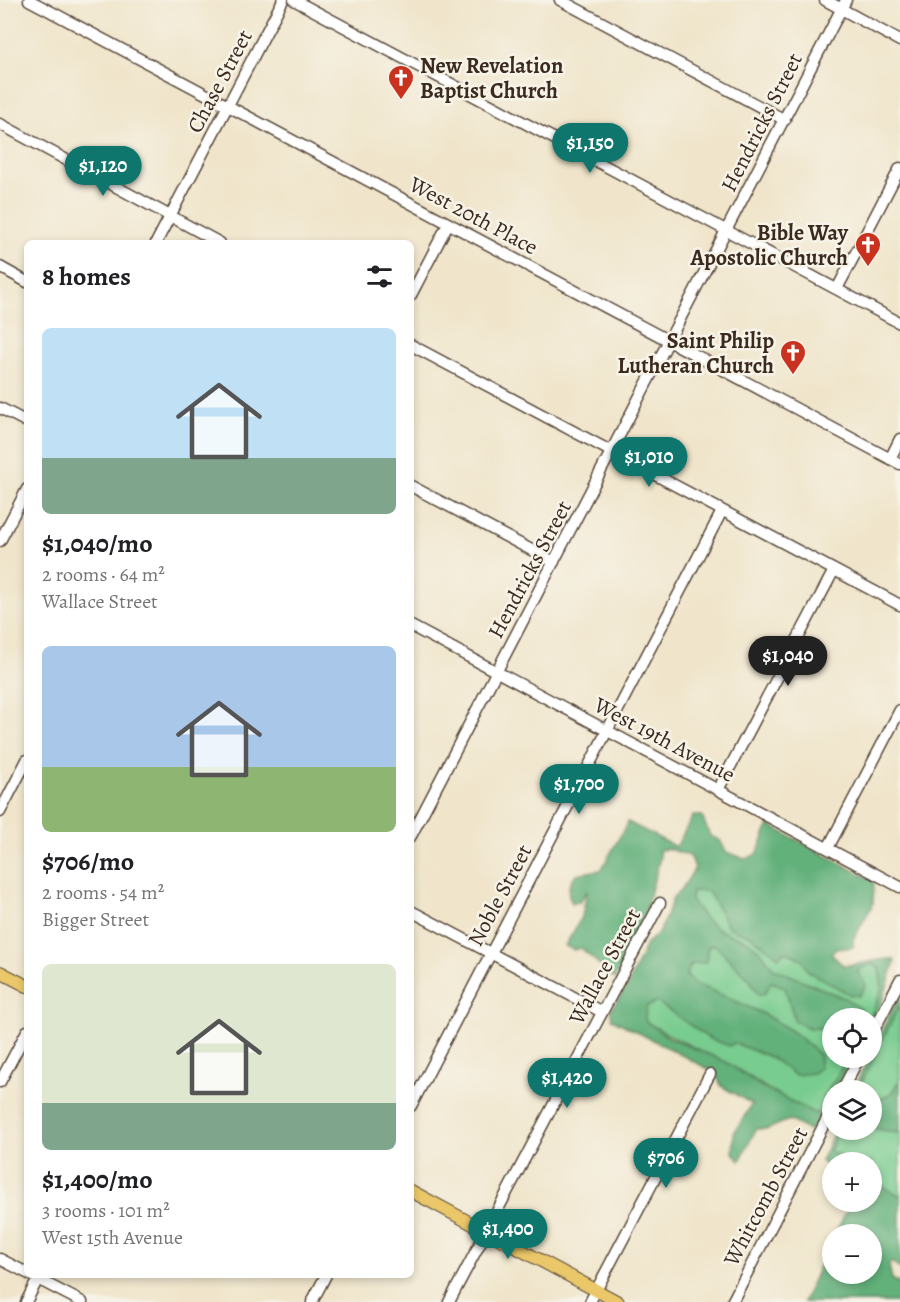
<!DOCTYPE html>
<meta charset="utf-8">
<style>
:root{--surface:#fff;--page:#f6f6f6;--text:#202124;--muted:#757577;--accent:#0f766e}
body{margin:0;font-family:Alegreya,serif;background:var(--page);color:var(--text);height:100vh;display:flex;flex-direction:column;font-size:22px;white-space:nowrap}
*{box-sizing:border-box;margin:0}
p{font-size:20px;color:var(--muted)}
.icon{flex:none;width:33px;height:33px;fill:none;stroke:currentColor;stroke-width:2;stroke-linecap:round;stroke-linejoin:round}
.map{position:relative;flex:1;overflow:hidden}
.sheet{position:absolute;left:24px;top:240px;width:390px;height:1038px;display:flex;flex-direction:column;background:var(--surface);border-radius:9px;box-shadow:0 3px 9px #0003}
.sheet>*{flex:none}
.controls{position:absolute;left:822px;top:1008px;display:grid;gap:12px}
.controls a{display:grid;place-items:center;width:60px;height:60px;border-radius:50%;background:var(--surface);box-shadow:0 3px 9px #0003;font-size:30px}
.price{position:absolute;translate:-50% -51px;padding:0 14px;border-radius:21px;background:var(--accent);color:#fff;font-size:20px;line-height:39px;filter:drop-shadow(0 2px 3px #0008)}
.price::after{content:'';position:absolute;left:50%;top:36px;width:18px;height:14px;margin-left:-9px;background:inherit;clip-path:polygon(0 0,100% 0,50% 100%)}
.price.selected{background:#222;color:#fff}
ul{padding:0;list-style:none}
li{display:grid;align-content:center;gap:12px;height:318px;padding:0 18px}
li span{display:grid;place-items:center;height:186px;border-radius:9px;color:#555}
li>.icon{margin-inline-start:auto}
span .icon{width:108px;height:108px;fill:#fffc;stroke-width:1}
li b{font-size:26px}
h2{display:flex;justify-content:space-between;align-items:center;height:72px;padding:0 18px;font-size:26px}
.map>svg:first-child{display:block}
.green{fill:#78cc8f;stroke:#5a7b56;stroke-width:1.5}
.forest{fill:#62b07a;stroke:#4e6d4c;stroke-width:1.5}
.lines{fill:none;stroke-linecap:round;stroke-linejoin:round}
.minor-casing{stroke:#564638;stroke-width:13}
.major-casing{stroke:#564638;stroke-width:14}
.minor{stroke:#fff;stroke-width:10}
.major{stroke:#eac769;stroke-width:12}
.labels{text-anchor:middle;stroke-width:5;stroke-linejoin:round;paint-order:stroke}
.poi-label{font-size:22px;font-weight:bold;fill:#3b2a1e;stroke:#f7f3e8;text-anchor:end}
.street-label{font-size:22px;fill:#3b2a1e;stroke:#f7f3e8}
</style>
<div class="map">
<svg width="900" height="1302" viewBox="0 0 900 1302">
<rect width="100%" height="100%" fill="#f7f3e8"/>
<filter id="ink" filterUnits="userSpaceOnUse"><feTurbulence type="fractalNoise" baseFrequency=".0167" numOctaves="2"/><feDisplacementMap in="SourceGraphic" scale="12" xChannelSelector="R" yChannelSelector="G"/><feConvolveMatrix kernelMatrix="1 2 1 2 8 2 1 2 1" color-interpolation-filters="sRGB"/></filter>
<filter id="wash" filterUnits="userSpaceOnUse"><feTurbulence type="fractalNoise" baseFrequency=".008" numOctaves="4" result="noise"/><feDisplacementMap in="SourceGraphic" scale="24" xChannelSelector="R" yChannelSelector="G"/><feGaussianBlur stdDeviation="1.35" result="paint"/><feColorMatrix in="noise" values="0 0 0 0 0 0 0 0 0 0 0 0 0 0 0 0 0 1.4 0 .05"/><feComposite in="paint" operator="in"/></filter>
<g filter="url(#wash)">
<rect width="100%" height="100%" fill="#f0e5cb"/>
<path class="green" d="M692 891H708L729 928 751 936 779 957 785 951 802 959 808 971 851 995 857 970 871 964 879 967 882 988 872 1017 857 1018 859 1009 846 999 773 968 762 953 748 941 721 931 705 919 691 900Z
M715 944 750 980 759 995 771 981 785 987 795 1021 809 1028H832V1058H848L825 1095 818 1114C784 1105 755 1077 724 1062 697 1048 671 1038 645 1021V1007L657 1002 710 1039 734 1043 770 1057 794 1074 820 1056C787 1020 738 1002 693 983L686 974C692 963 702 948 715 944Z
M900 1004V1080L891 1093 872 1104V1090H858Z
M872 1128 896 1133 900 1131V1196L883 1187 872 1174V1162H851L829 1151 840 1130Z"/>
<path class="forest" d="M693 816H702L710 836 720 840 726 852 746 859 757 854 769 825 874 881 873 904 853 940V947L836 949 831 954 843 965C863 966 873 958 893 959L895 961 881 1006 872 1024 870 1018 882 988 879 967 871 964 857 970 866 985 859 996 851 995 808 971 802 959 785 951 779 957 751 936 729 928 708 891H692L691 900 705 919 721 931 748 941 762 953 773 968 846 999 860 1009 857 1018H832V1028H809L795 1021 785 987 771 982 765 993 759 995 750 980 715 945 708 946 706 962 691 964 686 975 693 983C738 1002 787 1020 820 1056V1068L813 1073 795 1075 770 1057 734 1043 730 1046 710 1039 657 1002 646 1007 645 1021 670 1038 726 1062 761 1086 816 1114 818 1113 825 1095 848 1058H854L836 1090H832C832 1105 822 1124 808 1130L789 1120 768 1129H756L740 1161 733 1153 734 1133 752 1104 721 1086 716 1073 612 1019 611 1010 628 985 646 944 660 931 674 896 682 889 695 868 690 856 669 849 659 850 660 858 641 927 615 979 581 948 574 950 565 946 582 917 587 891 580 902 572 903C566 891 568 885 576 874L601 870 628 822 676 847Z
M900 993V1004L858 1090H853Z
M900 1080V1131L896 1133 872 1128V1104L891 1093Z
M835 1130H840L830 1151 851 1162H832V1171L821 1161Z
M872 1174 883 1187 900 1196V1269L892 1262 889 1265 892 1279 900 1284V1302H803L832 1238V1274H872V1234H835L851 1202H872Z"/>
</g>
<g filter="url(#ink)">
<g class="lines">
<defs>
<path id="minor" d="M29 0 900 464
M294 0 900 323
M560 0 785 120
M825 0 900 41
M0 124 220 243
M156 243 283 0
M0 267 27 282
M837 289 900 168
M411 295 448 224
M411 345 900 605
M0 408 27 422
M890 459 900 439
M411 486 554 562
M0 541 27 489
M411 626 900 887
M718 790 834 570
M0 812 27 760
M411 836 846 0
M828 848 900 710
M411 911 602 1012
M872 1034 900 980
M0 1082 27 1031
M842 1090 859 1058
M411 1106 722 511
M0 1259 27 1273
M30 1275 82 1302
M26 1302 40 1275
M312 1302 326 1275
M449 1302 660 903
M590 1302 710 1074
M732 1302 832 1109"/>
<path id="major" d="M0 972 27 986
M411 1191 618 1302"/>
</defs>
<use href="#minor" class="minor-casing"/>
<use href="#major" class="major-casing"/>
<use href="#minor" class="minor"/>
<use href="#major" class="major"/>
</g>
</g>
<defs>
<symbol id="church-pin" viewBox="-11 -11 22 30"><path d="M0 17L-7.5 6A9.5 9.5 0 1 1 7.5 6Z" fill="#c8321e" stroke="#f7f3e8"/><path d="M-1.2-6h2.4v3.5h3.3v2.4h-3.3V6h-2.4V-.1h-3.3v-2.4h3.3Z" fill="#fff"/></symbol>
</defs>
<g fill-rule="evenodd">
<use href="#church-pin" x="386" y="63" width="30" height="40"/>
<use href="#church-pin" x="853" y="230" width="30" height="40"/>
<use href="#church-pin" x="778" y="338" width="30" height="40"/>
</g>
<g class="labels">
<g class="poi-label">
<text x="420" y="73" text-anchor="start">New Revelation<tspan x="420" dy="25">Baptist Church</tspan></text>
<text x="848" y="240">Bible Way<tspan x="848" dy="25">Apostolic Church</tspan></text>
<text x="774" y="348">Saint Philip<tspan x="774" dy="25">Lutheran Church</tspan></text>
</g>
<g class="street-label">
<text transform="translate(219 81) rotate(-62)" y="8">Chase Street</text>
<text transform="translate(761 122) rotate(-63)" y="8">Hendricks Street</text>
<text transform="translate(474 215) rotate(28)" y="8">West 20th Place</text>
<text transform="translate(529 569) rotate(-62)" y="8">Hendricks Street</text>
<text transform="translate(665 739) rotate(28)" y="8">West 19th Avenue</text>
<text transform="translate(499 895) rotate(-62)" y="8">Noble Street</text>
<text transform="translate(604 966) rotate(-62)" y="8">Wallace Street</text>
<text transform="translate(765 1196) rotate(-62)" y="8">Whitcomb Street</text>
</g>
</g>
</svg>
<div class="controls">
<a><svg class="icon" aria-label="locate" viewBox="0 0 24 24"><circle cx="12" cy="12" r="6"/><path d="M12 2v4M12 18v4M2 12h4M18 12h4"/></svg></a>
<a><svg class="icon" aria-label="layers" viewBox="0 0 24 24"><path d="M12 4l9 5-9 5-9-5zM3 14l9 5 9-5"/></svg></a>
<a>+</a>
<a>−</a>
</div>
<b class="price" style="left:590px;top:174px">$1,150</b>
<b class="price" style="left:103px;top:197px">$1,120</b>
<b class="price" style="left:649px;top:488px">$1,010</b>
<b class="price selected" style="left:788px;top:687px">$1,040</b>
<b class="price" style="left:579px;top:815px">$1,700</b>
<b class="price" style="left:567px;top:1109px">$1,420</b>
<b class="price" style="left:666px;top:1189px">$706</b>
<b class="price" style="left:508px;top:1260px">$1,400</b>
<section class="sheet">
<h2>8 homes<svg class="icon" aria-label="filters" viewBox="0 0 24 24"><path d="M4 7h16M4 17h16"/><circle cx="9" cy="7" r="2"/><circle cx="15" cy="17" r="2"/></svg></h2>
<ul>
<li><span style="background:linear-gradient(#bfe0f5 70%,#7fa58c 0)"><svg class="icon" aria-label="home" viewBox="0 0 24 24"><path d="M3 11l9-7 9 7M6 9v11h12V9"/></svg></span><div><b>$1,040/mo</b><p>2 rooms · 64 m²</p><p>Wallace Street</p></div></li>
<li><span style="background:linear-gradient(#a9c7e8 65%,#8fb573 0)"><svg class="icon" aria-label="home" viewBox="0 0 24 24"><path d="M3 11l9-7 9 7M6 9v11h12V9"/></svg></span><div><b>$706/mo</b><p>2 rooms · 54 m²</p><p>Bigger Street</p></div></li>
<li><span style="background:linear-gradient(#dfe7d0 75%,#7fa58c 0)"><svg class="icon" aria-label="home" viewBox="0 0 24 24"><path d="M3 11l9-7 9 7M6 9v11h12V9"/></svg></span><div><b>$1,400/mo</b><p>3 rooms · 101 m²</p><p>West 15th Avenue</p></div></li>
</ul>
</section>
</div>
